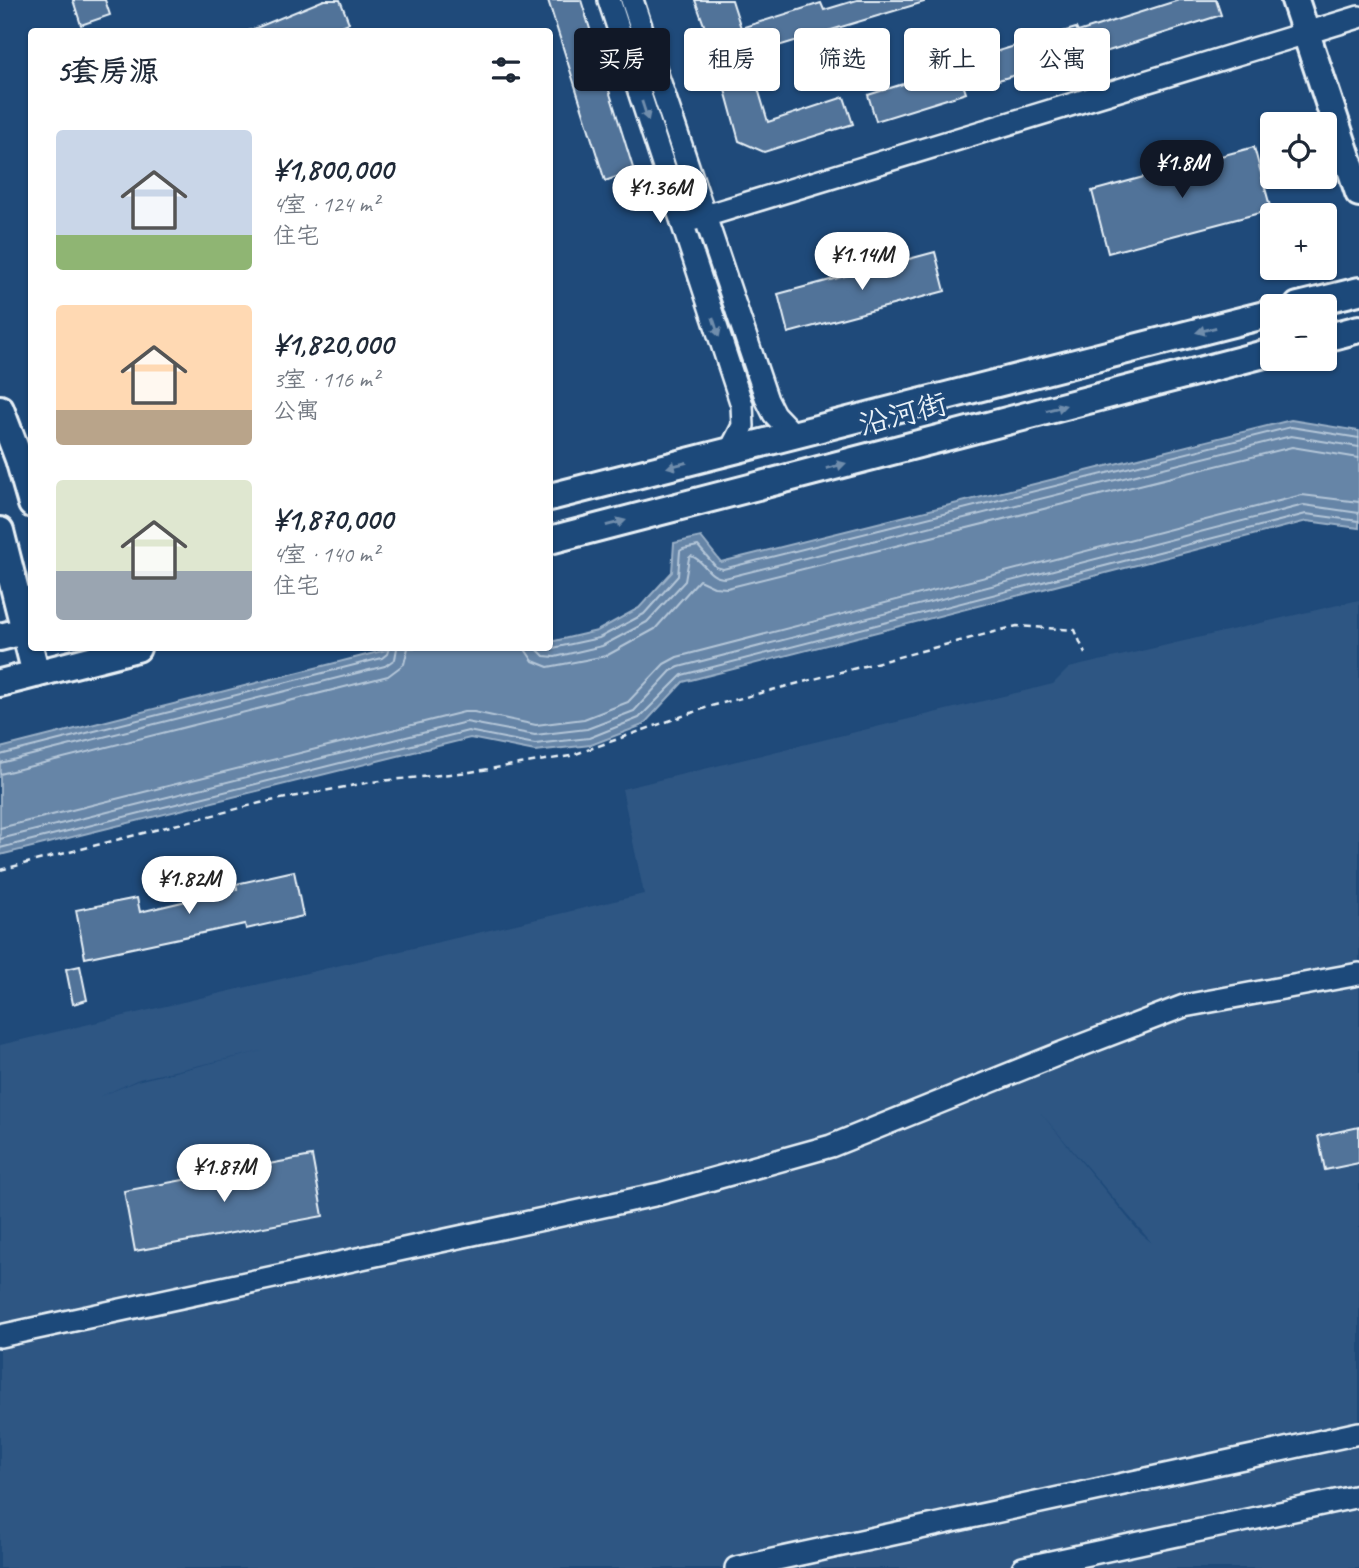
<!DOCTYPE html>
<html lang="zh">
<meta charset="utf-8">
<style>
:root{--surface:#fff;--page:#f2f2f3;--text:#1f2937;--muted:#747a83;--accent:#111827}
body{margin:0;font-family:Caveat,"LXGW WenKai TC",sans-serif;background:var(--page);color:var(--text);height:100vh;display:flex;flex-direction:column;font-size:26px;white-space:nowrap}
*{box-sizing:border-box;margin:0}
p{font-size:23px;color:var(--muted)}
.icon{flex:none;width:38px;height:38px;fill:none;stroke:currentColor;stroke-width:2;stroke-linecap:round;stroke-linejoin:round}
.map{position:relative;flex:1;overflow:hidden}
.drawer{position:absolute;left:28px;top:28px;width:525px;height:623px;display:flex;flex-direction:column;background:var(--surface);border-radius:7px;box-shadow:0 2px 5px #0004}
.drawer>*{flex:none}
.top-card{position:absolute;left:574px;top:28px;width:665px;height:63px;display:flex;gap:14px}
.controls{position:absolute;left:1260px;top:112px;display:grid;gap:14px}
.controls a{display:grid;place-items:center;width:77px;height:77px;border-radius:7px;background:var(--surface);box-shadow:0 2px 5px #0004;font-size:35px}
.price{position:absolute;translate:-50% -60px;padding:0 16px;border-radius:24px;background:#fff;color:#222;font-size:23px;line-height:46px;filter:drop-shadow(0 2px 4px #0008)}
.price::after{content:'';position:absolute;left:50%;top:42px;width:21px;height:16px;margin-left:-10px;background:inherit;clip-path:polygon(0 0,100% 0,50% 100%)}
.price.on{background:var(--accent);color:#fff}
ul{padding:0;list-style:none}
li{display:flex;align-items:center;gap:21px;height:175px;padding:0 28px}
li span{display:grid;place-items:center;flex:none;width:196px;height:140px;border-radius:7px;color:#555}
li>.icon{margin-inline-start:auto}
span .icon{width:84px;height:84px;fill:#fffc;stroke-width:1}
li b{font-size:30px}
h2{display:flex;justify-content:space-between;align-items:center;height:84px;padding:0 28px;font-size:30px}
.pill{padding:0 24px;border-radius:7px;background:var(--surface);box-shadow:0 2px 5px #0004;font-size:24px;line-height:63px}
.pill.on{background:var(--accent);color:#fff}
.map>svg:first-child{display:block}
.built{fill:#2e5683;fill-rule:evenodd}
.water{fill:#6685a7;stroke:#9ab0c7;stroke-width:2}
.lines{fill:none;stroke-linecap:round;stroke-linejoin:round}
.shore{stroke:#b4c6d8;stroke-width:2}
.building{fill:#517399;stroke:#e8f1f8;stroke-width:2}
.minor-casing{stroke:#e8f1f8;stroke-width:26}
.major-casing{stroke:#e8f1f8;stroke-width:32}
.path{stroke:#e8f1f8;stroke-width:2.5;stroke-dasharray:7 5;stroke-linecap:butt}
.minor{stroke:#1f4a7a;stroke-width:21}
.major{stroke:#1f4a7a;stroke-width:26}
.oneway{fill:#6f8dac}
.labels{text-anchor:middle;stroke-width:6;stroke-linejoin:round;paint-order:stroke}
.street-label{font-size:30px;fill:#e8f1f8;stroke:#1f4a7a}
</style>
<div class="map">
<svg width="1359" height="1568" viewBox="0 0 1359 1568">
<rect width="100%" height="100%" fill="#1f4a7a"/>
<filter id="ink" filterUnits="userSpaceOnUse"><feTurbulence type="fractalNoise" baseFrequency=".0143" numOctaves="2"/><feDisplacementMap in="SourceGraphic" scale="14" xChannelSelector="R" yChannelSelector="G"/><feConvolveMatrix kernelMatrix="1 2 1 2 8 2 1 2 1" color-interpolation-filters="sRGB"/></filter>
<g filter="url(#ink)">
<path class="built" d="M1359 600V1568H0V1045L644 894 622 789 1053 684 1069 668ZM266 1050 137 1081 99 1097 139 1079ZM1039 1111 1152 1243 1141 1234Z"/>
<path class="water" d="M1291 420 1359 431V528L1307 521 683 682 643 725 591 745 535 751 470 738 0 855V748L394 648H550V642L597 631 639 608 672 572 674 543 701 537 721 562Z"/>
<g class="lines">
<path class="shore" d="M524 648 533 661 548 667 606 656 655 629 699 580 714 587 727 588 1292 447 1359 458
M536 648 544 656 555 657 602 646 647 622 685 581 689 558 691 556C705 560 707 578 725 578L1291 436 1359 447
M547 648H553L599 638 644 614 678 576 680 551 683 549 698 546 716 567 723 569 1291 427 1359 438
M0 755 382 658 387 654 389 648
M0 763 385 666 395 659 397 648
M0 774 388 676 404 664 408 648
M0 828 464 712H474L536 725 584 719 628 702 664 664 677 657 1302 495 1359 502
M0 839 466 722 535 735 587 729 634 711 671 671 679 667 1304 505 1359 513
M0 848 468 731 535 744 589 738 639 718 682 675 1306 514 1359 521"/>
</g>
<path class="building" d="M73 0H105L110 15 81 25Z
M324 0H340L349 23 326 32H246Z
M548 0H581L634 171 605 181Z
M695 0H732L741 28 821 3 824 10 857 0H924V2L748 55 768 122 844 97 853 124 764 152 739 141 718 64Z
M1179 0H1216L1221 15 1102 53 1101 50 995 81 988 54 1076 28 1078 32Z
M957 67 966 93 876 121 868 95Z
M1254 147 1271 210 1108 253 1092 191Z
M935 252 945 291 788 333 778 294Z
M294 871 303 916 246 929 245 924 85 958 76 910 137 898 140 912 237 889 236 884Z
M80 966 87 1000 73 1004 66 969Z
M1359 1127V1163L1325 1170 1318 1136Z
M312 1156 323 1216 135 1251 124 1191Z"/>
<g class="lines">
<defs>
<path id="minor" d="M609 0 742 405 743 426 730 451
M632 0 767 400 774 414 794 435
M682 223 1359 17
M0 1336 659 1194 831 1146 1059 1054 1184 1006 1359 974
M736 1568 1359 1433
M1023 1568 1359 1496"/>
<path id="major" d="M1295 0 1359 193
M1298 306 1359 291
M1325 338 1359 329
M0 409 19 459 32 504
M550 497 1272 313
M0 531 36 674
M550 540 1272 352
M0 637 32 629
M0 683 137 648"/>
</defs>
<use href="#minor" class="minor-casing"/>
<use href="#major" class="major-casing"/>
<path class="path" d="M0 870 260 803 371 782 470 772 570 756 711 706 1017 626 1075 630 1085 654"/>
<use href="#minor" class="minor"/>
<use href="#major" class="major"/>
</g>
<defs><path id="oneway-solid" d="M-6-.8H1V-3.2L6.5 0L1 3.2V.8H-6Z" transform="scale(1.75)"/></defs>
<g class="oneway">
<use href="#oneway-solid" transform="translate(645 111) rotate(72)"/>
<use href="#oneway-solid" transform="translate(716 327) rotate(72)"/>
<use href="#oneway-solid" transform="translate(1206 330) rotate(166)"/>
<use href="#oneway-solid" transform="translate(1056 408) rotate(-15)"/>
<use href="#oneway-solid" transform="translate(677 465) rotate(166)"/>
<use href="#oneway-solid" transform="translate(836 466) rotate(-15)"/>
<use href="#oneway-solid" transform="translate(616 523) rotate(-15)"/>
</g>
</g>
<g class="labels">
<g class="street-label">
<text transform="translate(903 414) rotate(-15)" y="10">沿河街</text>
</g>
</g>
</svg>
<div class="controls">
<a><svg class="icon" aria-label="locate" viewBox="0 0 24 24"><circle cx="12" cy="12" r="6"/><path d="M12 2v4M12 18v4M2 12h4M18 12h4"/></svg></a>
<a>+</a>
<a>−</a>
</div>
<b class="price on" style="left:1182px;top:200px">¥1.8M</b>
<b class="price" style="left:660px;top:225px">¥1.36M</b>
<b class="price" style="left:862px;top:292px">¥1.14M</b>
<b class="price" style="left:189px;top:916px">¥1.82M</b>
<b class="price" style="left:224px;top:1204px">¥1.87M</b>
<div class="top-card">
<a class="pill on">买房</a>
<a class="pill">租房</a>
<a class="pill">筛选</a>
<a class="pill">新上</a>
<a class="pill">公寓</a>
</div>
<section class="drawer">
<h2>5套房源<svg class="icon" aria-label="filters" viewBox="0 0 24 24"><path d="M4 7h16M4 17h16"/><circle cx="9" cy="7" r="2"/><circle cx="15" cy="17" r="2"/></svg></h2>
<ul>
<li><span style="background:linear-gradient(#c9d6e8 75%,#8fb573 0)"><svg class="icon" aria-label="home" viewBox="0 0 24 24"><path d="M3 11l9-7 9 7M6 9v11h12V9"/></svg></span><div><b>¥1,800,000</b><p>4室 · 124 m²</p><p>住宅</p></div></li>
<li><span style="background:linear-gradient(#ffd9b3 75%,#b9a48a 0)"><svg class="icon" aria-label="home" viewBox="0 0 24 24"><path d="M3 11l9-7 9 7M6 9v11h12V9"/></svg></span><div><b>¥1,820,000</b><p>3室 · 116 m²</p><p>公寓</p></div></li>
<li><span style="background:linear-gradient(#dfe7d0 65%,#9aa5b1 0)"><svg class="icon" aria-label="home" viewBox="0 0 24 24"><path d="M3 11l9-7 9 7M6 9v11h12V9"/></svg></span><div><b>¥1,870,000</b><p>4室 · 140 m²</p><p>住宅</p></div></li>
</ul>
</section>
</div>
